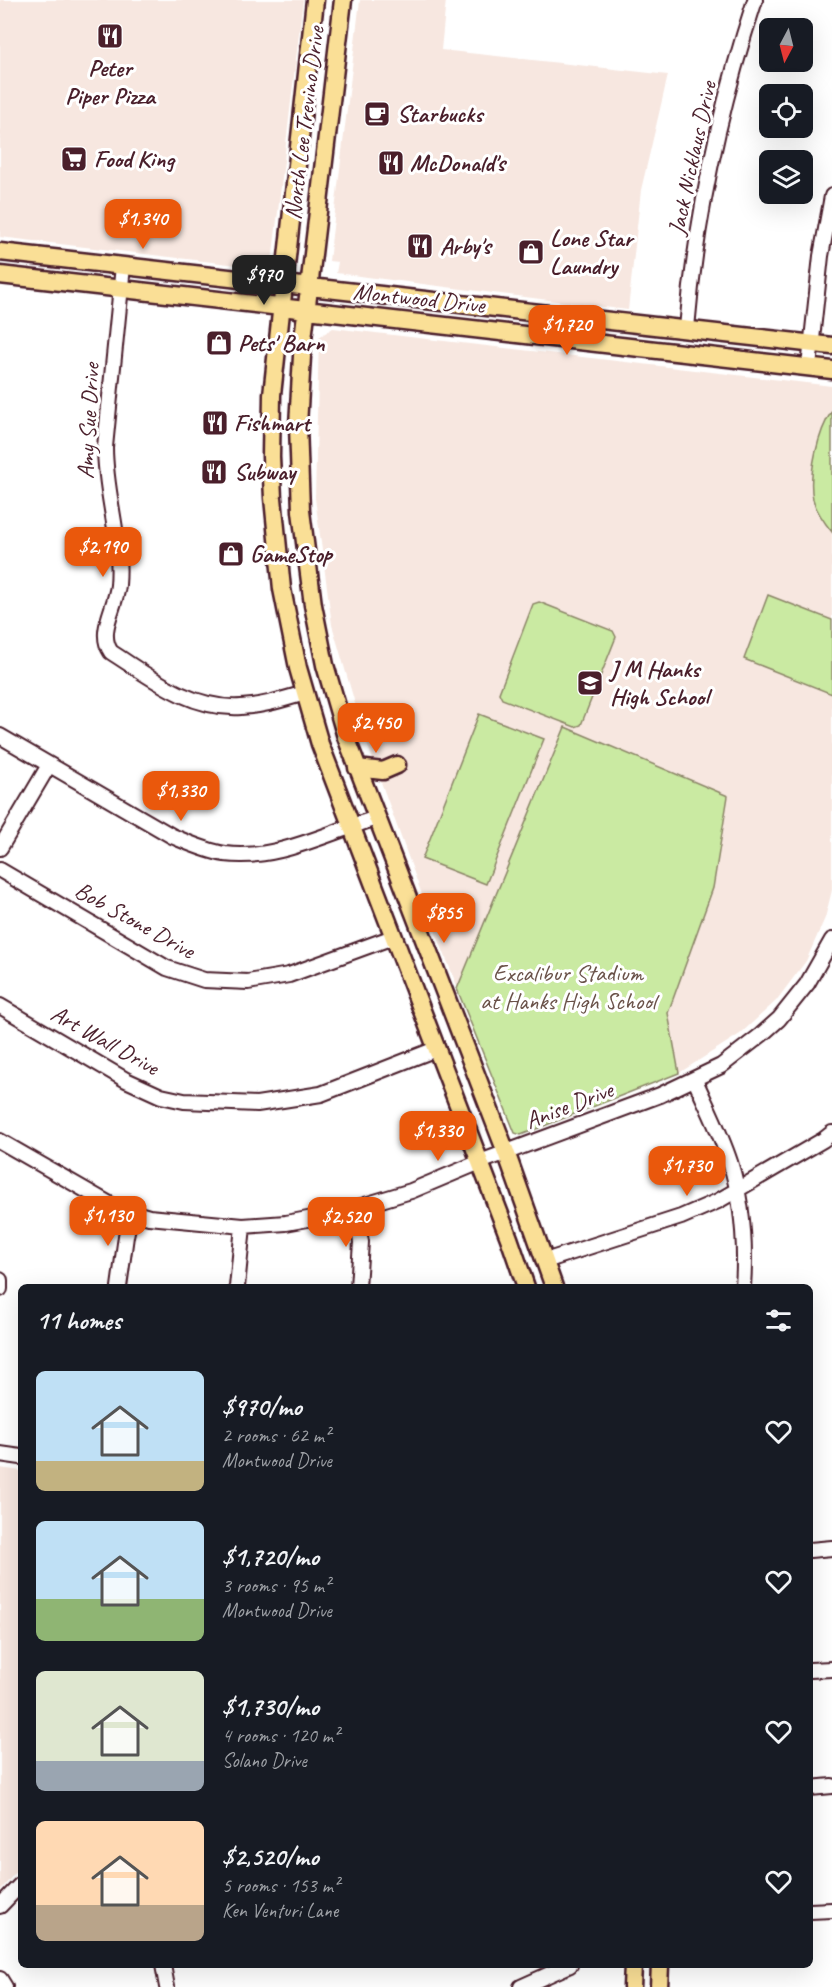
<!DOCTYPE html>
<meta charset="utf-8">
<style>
:root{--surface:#171b24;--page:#242831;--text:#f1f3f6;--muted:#9ea1a6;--accent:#ea580c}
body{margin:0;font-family:Caveat,sans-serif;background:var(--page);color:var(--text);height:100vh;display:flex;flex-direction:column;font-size:22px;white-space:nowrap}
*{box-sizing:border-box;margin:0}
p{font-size:20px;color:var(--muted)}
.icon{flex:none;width:33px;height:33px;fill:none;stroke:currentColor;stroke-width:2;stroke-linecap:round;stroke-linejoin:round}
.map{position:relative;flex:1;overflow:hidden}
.details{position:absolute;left:18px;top:1284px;width:795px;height:684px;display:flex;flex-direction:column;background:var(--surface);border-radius:9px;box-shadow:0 6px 24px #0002}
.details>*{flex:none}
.needle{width:39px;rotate:187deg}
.fabs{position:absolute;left:759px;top:18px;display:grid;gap:12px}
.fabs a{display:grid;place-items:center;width:54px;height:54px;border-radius:9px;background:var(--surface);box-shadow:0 6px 24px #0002;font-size:30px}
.price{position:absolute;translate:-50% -51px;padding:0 14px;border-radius:12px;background:var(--accent);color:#fff;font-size:20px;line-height:39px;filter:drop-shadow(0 2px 3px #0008)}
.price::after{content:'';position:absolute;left:50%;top:36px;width:18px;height:14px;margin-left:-9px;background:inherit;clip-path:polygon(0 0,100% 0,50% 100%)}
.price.current{background:#222;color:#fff}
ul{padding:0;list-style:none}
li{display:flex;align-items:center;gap:18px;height:150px;padding:0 18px}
li span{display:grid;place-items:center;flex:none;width:168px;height:120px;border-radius:9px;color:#555}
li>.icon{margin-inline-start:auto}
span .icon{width:72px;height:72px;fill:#fffc;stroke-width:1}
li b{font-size:26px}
h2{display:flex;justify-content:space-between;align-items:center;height:72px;padding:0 18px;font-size:26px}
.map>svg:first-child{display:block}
.built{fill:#f7e7e0}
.green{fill:#caeaa2;stroke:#8a8466;stroke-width:1.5}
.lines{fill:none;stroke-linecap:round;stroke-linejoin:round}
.minor-casing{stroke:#4a1f2b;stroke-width:18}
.major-casing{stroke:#4a1f2b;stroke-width:21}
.minor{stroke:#fff;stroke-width:14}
.major{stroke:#fadf96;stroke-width:16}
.labels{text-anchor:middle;stroke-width:6;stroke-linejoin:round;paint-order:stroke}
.poi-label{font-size:24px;font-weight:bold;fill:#4a1f2b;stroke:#fff;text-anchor:start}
.street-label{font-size:24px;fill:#4a1f2b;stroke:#fff}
.park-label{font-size:24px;fill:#6a5249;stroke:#fff}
</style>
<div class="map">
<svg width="832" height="1987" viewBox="0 0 832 1987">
<rect width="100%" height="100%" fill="#fff"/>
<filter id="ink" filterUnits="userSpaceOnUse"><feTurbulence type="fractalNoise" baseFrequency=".0167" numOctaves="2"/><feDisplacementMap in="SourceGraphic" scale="12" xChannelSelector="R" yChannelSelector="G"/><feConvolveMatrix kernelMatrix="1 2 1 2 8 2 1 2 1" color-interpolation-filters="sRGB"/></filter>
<g filter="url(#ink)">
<path class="built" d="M0 0H303L272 262 264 268 0 237Z
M360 0H446L441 50 668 75 641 190 628 310 336 273 338 262 329 261Z
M333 328 832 386V890L825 918 806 961 776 1001 740 1034 679 1073 521 1135 515 1133 433 925 366 741 332 625 315 498 319 337Z
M0 1468 21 1471V1865L0 1891Z"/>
<path class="green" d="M832 411V532C824 522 816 511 813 499 808 475 818 431 832 411Z
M768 595 832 620V694L744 659Z
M539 602 613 631 616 637 581 725 575 727 502 699 499 693 533 604Z
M479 714 544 739 486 884 422 859Z
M565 727 728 796 713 888 668 1013 679 1073 521 1135 515 1133 457 989Z"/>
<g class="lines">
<defs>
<path id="minor" d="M123 266 105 447C105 495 122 537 118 585 116 607 97 632 111 652 150 677 191 710 241 707 263 706 284 699 305 693
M687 328C696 216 720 107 755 0
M809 367 821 256 832 196
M0 736 172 836C189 843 206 851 225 854 277 861 328 832 377 818
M0 848 49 765
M0 870 167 968 204 980 248 982 289 975 393 937
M0 1006 126 1080 161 1096 184 1101 257 1104 321 1094 436 1049
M695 1080C707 1107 721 1134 730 1162 743 1203 746 1244 743 1287
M0 1141 115 1207 149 1217 243 1226 286 1223 335 1214 411 1191 480 1162 660 1095 721 1066 761 1035 779 1019 807 984 832 940
M355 1209 361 1242 358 1287
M545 1261 681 1217 718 1201 823 1140 832 1133
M0 1280V1289
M119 1287 126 1236 131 1213
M237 1287 243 1226
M0 1454 21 1457
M810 1550 832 1548
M810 1670 832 1669
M810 1788 832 1786
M0 1906 21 1884
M810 1911 832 1910
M163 1965 167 1987
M0 1979 5 1987
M521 1987 570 1965"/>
<path id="major" d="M315 0 272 395 271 457 273 498 282 589 298 668 320 744 509 1238 526 1287
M343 0 303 339 298 425 301 511 313 605 325 665 346 737 506 1152 554 1287
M0 252 832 346
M0 275 832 370
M357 768 383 771 397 765
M632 1987 633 1965
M659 1987 660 1965"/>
</defs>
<use href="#minor" class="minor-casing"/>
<use href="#major" class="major-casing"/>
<use href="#minor" class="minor"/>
<use href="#major" class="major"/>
</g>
</g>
<defs>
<symbol id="restaurant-square" viewBox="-11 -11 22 22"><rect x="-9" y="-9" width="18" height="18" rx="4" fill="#4a1f2b" stroke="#fff"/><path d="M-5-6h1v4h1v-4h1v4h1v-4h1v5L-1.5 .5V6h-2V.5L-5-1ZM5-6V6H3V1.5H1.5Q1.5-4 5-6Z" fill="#fff"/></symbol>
<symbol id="cafe-square" viewBox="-11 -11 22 22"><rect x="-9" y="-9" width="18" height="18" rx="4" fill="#4a1f2b" stroke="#fff"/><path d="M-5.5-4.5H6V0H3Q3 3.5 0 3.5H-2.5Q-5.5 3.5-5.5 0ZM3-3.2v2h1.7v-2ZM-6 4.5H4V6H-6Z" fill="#fff"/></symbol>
<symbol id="supermarket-square" viewBox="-11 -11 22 22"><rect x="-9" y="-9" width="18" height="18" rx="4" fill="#4a1f2b" stroke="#fff"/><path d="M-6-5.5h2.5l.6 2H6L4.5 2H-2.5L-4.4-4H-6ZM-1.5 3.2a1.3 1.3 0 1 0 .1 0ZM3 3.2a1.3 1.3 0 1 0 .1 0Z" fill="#fff"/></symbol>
<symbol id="shop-square" viewBox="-11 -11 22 22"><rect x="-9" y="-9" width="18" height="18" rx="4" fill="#4a1f2b" stroke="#fff"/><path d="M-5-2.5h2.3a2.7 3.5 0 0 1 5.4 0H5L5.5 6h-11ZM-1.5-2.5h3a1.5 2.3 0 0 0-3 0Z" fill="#fff"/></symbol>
<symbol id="school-square" viewBox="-11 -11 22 22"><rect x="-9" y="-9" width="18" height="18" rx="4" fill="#4a1f2b" stroke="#fff"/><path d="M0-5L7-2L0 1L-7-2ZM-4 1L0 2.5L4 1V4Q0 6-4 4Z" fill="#fff"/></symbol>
</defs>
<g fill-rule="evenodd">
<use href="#restaurant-square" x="95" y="21" width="30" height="30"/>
<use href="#cafe-square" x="362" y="99" width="30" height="30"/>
<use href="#supermarket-square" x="59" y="144" width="30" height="30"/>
<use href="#restaurant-square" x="376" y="148" width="30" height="30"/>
<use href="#restaurant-square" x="405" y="231" width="30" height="30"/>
<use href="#shop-square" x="516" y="237" width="30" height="30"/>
<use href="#shop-square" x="204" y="328" width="30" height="30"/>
<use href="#restaurant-square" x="200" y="408" width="30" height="30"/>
<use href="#restaurant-square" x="199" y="457" width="30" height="30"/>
<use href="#shop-square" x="216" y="539" width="30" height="30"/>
<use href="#school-square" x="575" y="668" width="30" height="30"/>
</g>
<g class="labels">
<g class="poi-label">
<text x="110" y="76" text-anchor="middle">Peter<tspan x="110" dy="28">Piper Pizza</tspan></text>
<text x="397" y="122">Starbucks</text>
<text x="94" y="167">Food King</text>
<text x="410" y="171">McDonald's</text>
<text x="550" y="246">Lone Star<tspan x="550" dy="28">Laundry</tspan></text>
<text x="440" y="254">Arby's</text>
<text x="238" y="351">Pets' Barn</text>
<text x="234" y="431">Fishmart</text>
<text x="234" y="480">Subway</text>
<text x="250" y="562">GameStop</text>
<text x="610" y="677">J M Hanks<tspan x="610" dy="28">High School</tspan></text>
</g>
<g class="street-label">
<text transform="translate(304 123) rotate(-83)" y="8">North Lee Trevino Drive</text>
<text transform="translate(692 158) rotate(-78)" y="8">Jack Nicklaus Drive</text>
<text transform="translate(419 298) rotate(6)" y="8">Montwood Drive</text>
<text transform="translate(88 421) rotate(-87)" y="8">Amy Sue Drive</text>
<text transform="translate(135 920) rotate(29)" y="8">Bob Stone Drive</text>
<text transform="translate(105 1040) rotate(29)" y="8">Art Wall Drive</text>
<text transform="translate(569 1105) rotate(-21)" y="8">Anise Drive</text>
</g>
<g class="park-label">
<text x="568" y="981">Excalibur Stadium<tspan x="568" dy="28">at Hanks High School</tspan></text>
</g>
</g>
</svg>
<div class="fabs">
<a><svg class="needle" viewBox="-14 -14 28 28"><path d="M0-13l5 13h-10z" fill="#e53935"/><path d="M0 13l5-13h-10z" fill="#9ea1a6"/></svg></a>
<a><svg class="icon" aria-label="locate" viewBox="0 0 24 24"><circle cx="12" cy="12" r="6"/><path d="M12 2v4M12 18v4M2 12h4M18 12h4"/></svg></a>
<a><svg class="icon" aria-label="layers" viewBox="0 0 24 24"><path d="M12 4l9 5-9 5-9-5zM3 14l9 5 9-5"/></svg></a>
</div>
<b class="price" style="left:143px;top:250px">$1,340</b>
<b class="price current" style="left:264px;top:306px">$970</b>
<b class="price" style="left:567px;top:356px">$1,720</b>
<b class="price" style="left:103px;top:578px">$2,190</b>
<b class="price" style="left:376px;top:754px">$2,450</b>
<b class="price" style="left:181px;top:822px">$1,330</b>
<b class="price" style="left:444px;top:944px">$855</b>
<b class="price" style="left:438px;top:1162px">$1,330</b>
<b class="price" style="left:687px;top:1197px">$1,730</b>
<b class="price" style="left:108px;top:1247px">$1,130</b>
<b class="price" style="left:346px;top:1248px">$2,520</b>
<section class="details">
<h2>11 homes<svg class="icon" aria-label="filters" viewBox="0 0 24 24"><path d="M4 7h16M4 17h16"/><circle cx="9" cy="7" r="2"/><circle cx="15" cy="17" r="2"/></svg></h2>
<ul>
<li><span style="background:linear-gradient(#bfe0f5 75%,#c2b280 0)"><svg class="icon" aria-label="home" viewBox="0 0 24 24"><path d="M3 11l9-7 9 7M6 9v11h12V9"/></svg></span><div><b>$970/mo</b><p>2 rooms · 62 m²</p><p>Montwood Drive</p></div><svg class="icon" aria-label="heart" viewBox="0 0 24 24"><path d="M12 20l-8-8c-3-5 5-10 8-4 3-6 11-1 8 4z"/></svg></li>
<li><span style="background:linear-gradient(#bfe0f5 65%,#8fb573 0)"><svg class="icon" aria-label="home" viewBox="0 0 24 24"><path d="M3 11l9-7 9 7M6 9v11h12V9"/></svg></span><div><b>$1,720/mo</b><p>3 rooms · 95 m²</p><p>Montwood Drive</p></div><svg class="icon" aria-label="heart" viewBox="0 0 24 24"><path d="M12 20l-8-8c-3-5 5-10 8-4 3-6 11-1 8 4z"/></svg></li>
<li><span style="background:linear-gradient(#dfe7d0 75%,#9aa5b1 0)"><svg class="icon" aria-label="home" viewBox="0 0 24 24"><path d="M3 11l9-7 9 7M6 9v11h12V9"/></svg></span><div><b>$1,730/mo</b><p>4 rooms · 120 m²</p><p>Solano Drive</p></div><svg class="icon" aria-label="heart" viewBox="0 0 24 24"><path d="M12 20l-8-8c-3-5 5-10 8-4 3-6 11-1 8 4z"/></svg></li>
<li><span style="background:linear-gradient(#ffd9b3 70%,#b9a48a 0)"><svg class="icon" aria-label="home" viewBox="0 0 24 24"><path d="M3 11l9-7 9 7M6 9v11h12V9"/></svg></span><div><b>$2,520/mo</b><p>5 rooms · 153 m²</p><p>Ken Venturi Lane</p></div><svg class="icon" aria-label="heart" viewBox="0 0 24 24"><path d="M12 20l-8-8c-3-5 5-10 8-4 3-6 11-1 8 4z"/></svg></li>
</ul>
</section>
</div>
